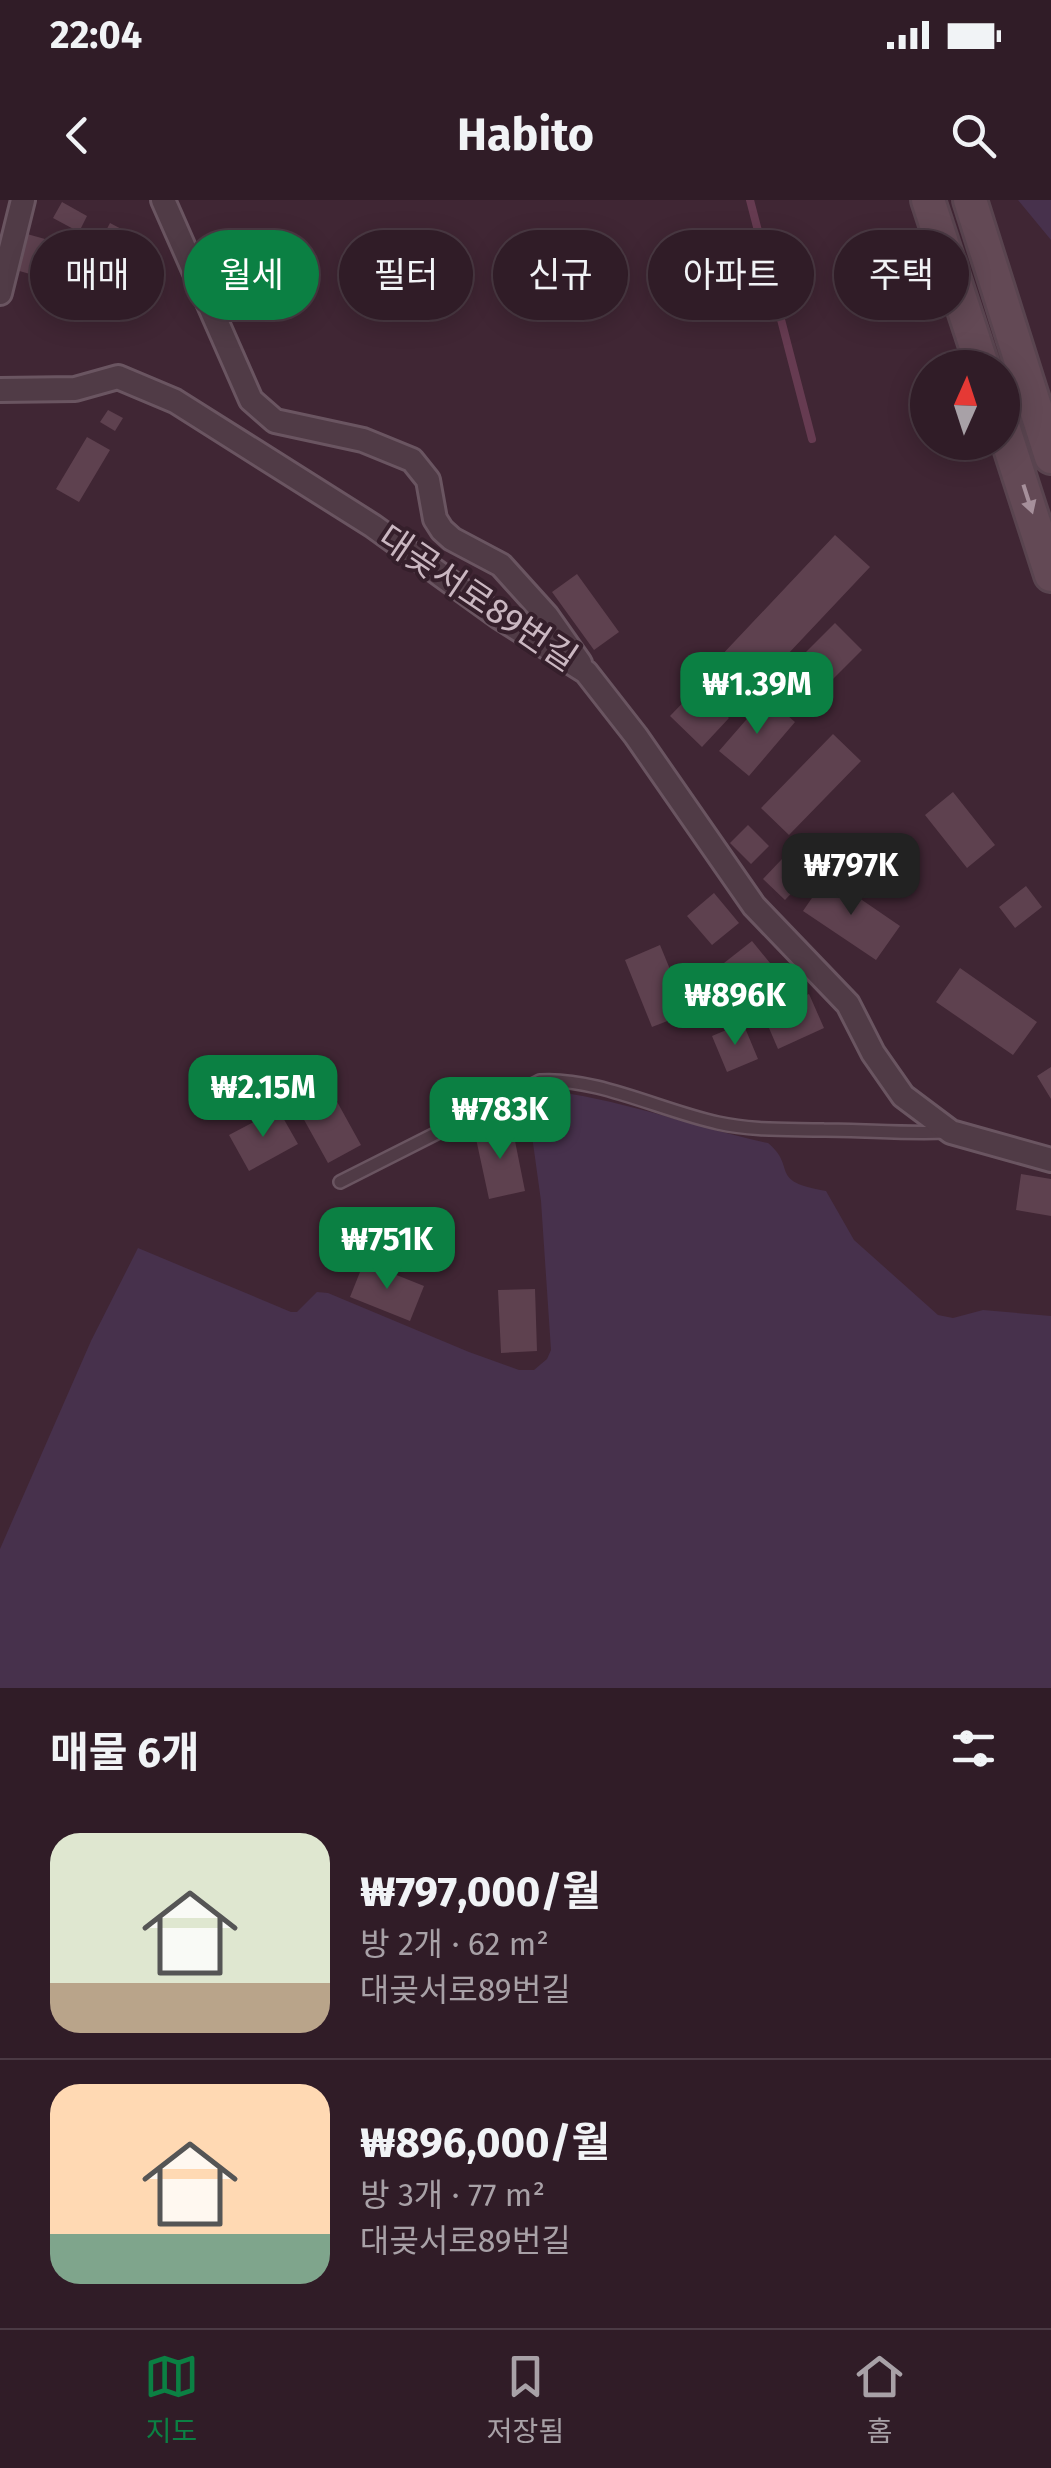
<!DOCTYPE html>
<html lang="ko">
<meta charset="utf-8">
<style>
:root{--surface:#301c27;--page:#3c2933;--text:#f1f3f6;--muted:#a8a1a7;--line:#4b3a44;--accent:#0b8043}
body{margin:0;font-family:"Fira Sans","Noto Sans KR",sans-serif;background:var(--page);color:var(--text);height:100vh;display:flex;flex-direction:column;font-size:38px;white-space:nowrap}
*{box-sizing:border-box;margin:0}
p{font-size:32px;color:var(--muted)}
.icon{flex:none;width:55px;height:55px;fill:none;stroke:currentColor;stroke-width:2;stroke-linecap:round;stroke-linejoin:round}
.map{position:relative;height:1488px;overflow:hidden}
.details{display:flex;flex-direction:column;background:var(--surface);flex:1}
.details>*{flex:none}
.guide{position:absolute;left:30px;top:30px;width:992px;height:90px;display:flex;gap:20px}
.needle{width:65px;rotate:3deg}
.tools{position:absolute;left:910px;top:150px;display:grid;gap:20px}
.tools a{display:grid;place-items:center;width:110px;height:110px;border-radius:50%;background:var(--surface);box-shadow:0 5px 25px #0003,0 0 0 2px var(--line);font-size:50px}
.price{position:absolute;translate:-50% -85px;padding:0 22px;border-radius:20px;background:var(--accent);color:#fff;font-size:32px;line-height:65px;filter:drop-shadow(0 2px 5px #0008)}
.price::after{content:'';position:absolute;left:50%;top:60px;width:30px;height:22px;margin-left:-15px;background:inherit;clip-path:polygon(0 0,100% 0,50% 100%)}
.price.on{background:#222;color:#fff}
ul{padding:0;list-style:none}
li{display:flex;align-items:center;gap:30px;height:250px;padding:0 50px}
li+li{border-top:2px solid var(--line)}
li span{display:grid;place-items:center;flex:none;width:280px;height:200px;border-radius:30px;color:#555}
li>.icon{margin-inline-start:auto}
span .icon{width:120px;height:120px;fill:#fffc;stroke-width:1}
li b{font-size:42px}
h2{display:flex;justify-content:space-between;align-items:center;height:120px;padding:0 50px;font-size:42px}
.pill{padding:0 35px;border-radius:45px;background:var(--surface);box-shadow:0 5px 25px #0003,0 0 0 2px var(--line);font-size:35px;line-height:90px}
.pill.on{background:var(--accent);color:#fff}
.status{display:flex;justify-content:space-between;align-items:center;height:70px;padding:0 50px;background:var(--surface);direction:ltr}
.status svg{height:28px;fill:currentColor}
header{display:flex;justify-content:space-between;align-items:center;height:130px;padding:0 50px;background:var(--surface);font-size:45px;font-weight:700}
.tabs{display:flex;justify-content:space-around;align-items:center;height:140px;border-top:2px solid var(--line);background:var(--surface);font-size:28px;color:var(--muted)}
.tabs a{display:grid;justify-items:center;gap:5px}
.tabs .on{color:var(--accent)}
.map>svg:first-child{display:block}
.green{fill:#47314c}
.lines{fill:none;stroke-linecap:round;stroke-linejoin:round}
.stream{stroke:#663b51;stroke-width:8}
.building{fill:#5e414f}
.lane-casing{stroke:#6a5561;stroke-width:16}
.street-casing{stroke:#6a5561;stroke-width:28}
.secondary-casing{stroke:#59444f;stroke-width:38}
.lane{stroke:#503b46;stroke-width:11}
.street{stroke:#503b46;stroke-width:22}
.secondary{stroke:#634955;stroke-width:32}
.oneway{fill:#a6909b}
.labels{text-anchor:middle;stroke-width:8;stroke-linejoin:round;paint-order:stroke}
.street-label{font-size:35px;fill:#cab7c1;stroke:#351f2b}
</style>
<div class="status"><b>22:04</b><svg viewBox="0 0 49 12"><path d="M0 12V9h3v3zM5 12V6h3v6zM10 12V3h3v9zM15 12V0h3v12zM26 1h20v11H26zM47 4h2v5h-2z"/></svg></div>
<header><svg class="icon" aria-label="back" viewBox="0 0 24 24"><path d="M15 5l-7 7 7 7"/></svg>Habito<svg class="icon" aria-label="search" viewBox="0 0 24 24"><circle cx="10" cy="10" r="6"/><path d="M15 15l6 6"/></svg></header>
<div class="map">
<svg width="1051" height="1488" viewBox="0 0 1051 1488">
<rect width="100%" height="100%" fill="#402634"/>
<path class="green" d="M1018 0H1051V40Z
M558 892C629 902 698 928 768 943 798 968 767 981 826 991L854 1040 938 1115 953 1118 983 1110 1051 1116V1488H0V1349L91 1141 138 1048 291 1112H297L317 1092 328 1093 469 1152 519 1170H534L547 1159 551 1150 541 1001 529 914C531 897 542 895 558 892Z"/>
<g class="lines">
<path class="stream" d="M750 0 812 239"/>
</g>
<path class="building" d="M62 2 87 16 79 32 53 18Z
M110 23 127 32 116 53 99 44Z
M27 34 117 59 106 96 16 70Z
M108 210 123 218 115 231 100 222Z
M87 237 110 250 79 302 56 289Z
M835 335 870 367 737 508 702 476Z
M577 374 619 432 594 450 552 392Z
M835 423 862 450 826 486 799 459Z
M697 488 729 518 702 547 670 516Z
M766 497 795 522 749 576 719 551Z
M833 534 861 561 789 635 761 608Z
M953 592 995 645 967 668 925 615Z
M748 625 769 646 751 664 730 643Z
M782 659 804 680 785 700 763 679Z
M827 676 900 726 876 760 803 711Z
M1026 686 1042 707 1015 728 999 707Z
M714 693 739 723 712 745 687 716Z
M752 741 784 780 756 803 724 763Z
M660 745 688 813 652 827 625 760Z
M960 768 1037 822 1013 855 936 802Z
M809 794 824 828 778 849 763 814Z
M743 823 758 859 727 872 712 836Z
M1051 867V899L1037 876Z
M325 880 361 945 328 963 292 898Z
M278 909 298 944 249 971 229 935Z
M512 926 525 991 489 999 475 934Z
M1021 974 1051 979V1016L1016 1010Z
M364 1062 424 1086 410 1121 350 1097Z
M535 1089 537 1151 501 1153 498 1090Z"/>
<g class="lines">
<defs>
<path id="lane" d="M340 982 540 881C596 877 662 911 718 923 754 931 788 929 824 930 866 930 905 934 947 932"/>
<path id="street" d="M163 0 251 200 275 221 363 240 412 260 428 280 435 319 442 330 452 339 501 365 547 416 580 463
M0 93 23 0
M0 190 75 189 118 177 175 201 373 326 499 417 586 472 636 536 754 706 848 804 873 853 903 896 951 932 1051 960"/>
<path id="secondary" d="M928 0 983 168
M970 0 1051 257
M1002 223 1051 375"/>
</defs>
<use href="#lane" class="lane-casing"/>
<use href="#street" class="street-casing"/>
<use href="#secondary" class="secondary-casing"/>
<use href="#lane" class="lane"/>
<use href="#street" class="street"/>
<use href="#secondary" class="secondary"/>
</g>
<defs><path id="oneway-solid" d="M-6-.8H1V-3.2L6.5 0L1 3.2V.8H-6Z" transform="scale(2.5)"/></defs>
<use class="oneway" href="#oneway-solid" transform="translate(1028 299) rotate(72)"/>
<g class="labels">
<g class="street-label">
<text transform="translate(478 398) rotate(34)" y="12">대곶서로89번길</text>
</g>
</g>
</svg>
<div class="tools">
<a><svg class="needle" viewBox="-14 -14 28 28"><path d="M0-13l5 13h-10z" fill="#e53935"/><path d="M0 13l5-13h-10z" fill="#a8a1a7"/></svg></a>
</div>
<b class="price" style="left:757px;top:537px">₩1.39M</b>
<b class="price on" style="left:851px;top:718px">₩797K</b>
<b class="price" style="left:735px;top:848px">₩896K</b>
<b class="price" style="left:263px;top:940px">₩2.15M</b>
<b class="price" style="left:500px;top:962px">₩783K</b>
<b class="price" style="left:387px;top:1092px">₩751K</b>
<div class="guide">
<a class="pill">매매</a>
<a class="pill on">월세</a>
<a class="pill">필터</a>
<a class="pill">신규</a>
<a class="pill">아파트</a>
<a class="pill">주택</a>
</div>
</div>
<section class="details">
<h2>매물 6개<svg class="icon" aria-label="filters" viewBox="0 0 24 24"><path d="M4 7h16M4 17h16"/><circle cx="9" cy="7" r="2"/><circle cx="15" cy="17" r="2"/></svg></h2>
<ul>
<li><span style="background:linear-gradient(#dfe7d0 75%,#b9a48a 0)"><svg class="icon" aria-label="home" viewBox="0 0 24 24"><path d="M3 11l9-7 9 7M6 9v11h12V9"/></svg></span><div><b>₩797,000/월</b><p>방 2개 · 62 m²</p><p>대곶서로89번길</p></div></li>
<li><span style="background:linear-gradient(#ffd9b3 75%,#7fa58c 0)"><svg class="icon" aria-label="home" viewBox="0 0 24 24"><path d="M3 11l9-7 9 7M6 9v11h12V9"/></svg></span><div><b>₩896,000/월</b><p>방 3개 · 77 m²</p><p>대곶서로89번길</p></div></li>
</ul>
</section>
<nav class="tabs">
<a class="on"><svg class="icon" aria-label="map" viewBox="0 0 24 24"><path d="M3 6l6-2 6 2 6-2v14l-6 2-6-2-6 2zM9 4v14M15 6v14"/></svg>지도</a>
<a><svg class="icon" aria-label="saved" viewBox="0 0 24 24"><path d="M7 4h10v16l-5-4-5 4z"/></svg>저장됨</a>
<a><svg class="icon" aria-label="home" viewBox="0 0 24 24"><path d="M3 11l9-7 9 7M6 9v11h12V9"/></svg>홈</a>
</nav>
